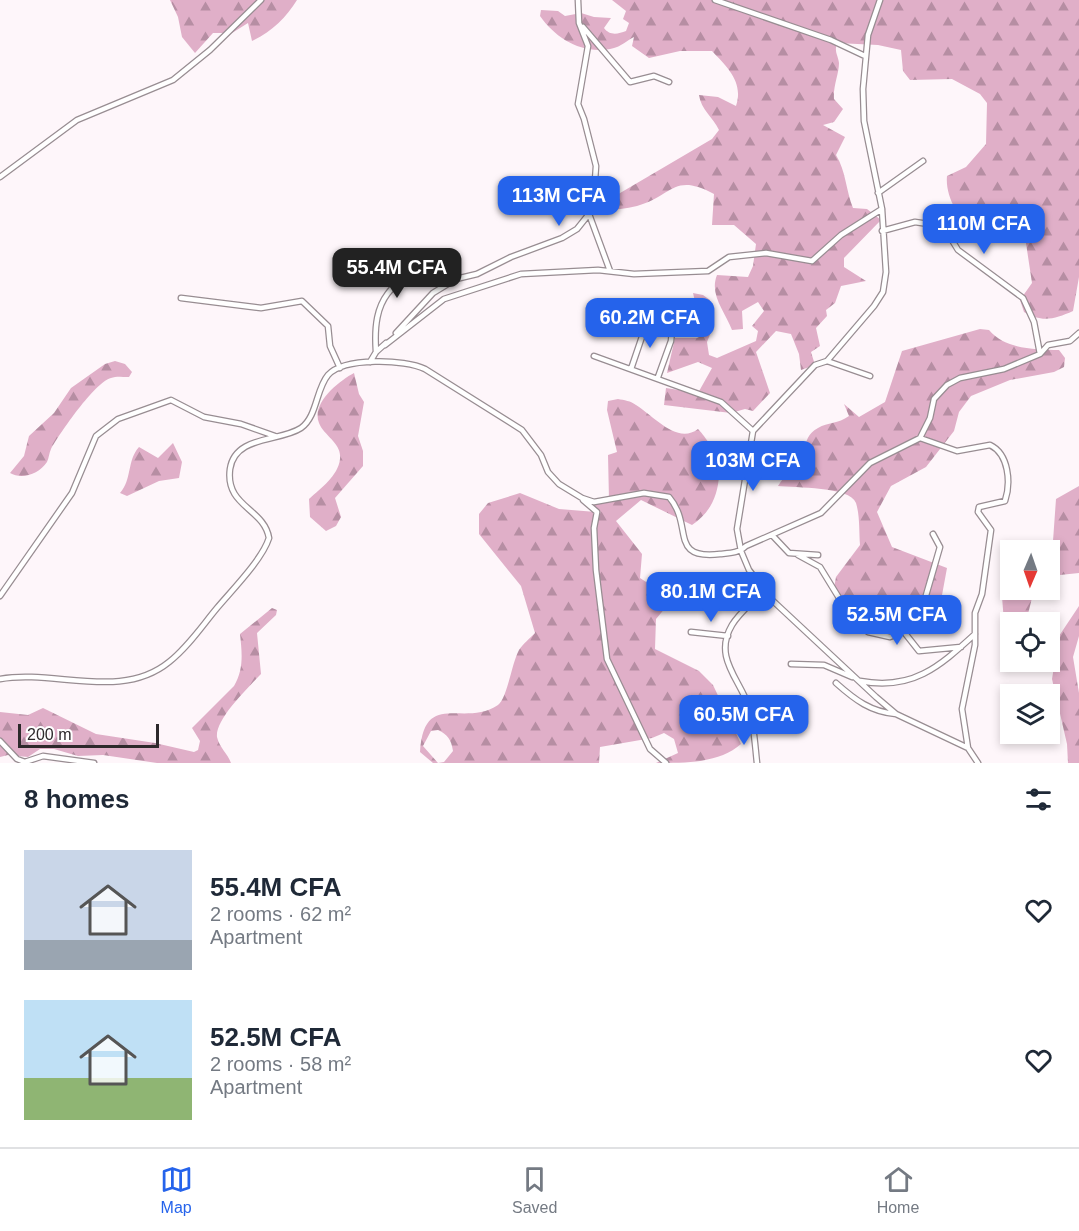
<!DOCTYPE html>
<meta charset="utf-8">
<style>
:root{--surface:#fff;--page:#f6f6f7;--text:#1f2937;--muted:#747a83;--line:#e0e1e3;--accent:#2563eb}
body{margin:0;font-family:Helvetica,sans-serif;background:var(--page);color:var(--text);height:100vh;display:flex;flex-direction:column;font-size:22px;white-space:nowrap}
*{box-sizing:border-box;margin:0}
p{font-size:20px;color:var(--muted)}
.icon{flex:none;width:33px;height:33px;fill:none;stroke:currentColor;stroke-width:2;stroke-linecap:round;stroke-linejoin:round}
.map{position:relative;height:763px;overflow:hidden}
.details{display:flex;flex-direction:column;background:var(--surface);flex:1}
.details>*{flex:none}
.needle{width:39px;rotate:182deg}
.tools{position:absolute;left:1000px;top:540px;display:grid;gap:12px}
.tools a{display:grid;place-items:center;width:60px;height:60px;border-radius:0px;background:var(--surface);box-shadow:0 3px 9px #0003;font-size:30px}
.scale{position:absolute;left:18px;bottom:15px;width:141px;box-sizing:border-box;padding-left:6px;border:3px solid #2d292b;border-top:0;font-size:16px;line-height:21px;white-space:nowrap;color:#2d292b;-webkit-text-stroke:4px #fff;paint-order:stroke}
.price{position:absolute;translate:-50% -51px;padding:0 14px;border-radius:12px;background:var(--accent);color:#fff;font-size:20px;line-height:39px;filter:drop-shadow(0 2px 3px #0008)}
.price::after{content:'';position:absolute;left:50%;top:36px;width:18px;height:14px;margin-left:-9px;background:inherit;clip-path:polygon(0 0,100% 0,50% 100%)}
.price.on{background:#222;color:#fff}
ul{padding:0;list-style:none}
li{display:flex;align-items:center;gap:18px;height:150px;padding:0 24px}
li span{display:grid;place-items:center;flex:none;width:168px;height:120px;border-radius:0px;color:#555}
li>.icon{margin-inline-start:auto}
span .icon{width:72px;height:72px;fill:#fffc;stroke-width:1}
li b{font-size:26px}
h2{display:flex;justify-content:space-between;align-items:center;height:72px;padding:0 24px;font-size:26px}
.menu{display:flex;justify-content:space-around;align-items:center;height:84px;border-top:2px solid var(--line);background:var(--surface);font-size:16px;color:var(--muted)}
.menu a{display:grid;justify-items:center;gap:3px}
.menu .on{color:var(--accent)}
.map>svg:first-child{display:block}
.forest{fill:url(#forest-firs);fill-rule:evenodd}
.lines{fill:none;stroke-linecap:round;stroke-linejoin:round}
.minor-casing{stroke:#988d92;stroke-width:7}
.minor{stroke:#fff;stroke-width:4.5}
</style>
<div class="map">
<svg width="1079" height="763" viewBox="0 0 1079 763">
<defs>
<pattern id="forest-firs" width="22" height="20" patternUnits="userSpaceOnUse" patternTransform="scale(1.5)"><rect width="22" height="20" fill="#e0afc8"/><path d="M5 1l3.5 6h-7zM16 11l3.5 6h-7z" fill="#b68ea3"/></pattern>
</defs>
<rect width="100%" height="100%" fill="#fef6fa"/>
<path class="forest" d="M170 0H297C286 18 271 32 252 41L248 23 232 33H213L195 53 182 37 178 17Z
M612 0H1079V277L1073 311C1055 319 1042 323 1024 312L1020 300 1032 283 1024 230C1005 223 990 226 972 233 959 217 945 197 947 176L966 167 986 144 987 103 980 94 952 79 910 80 903 71 901 50 878 45 837 43C834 52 838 55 839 63 839 74 833 86 834 99L843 109 834 122 823 125 845 137 836 155C846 171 846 191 853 208L867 209 881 220 844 258V267L866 281 841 286 835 303 826 310 827 316 816 328 820 346 811 352 815 365 801 370 799 354 791 334 776 331 756 352 770 393 753 411 745 409 731 413 664 405 666 388 698 393 712 368 698 362 667 373 675 338H697L703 335 693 293 703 295 710 300 713 327 707 342 709 355 717 358 756 341 758 331 752 326 764 311 758 302 742 311 743 329 732 330C725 311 709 295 717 275L748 277 753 266 756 244 734 225H712L714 194C673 172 673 196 637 206 626 209 615 209 604 211L615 196 712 139 719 130C713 117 701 110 699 95L718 97 736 106C744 82 727 67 712 51H680L649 58 632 46 634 37C628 40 620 47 614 48 584 56 556 39 540 16L541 10 558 11 565 16 581 13 594 17 611 18 604 28C610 36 618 34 626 31L629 23 623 19 626 11Z
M980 329 989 330C1006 350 1035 349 1059 350L1065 358 1064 367 1054 372 1010 380 971 396 959 412 954 431 926 467 891 486 877 512 892 547 947 568 940 606 931 613 912 604C886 614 850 614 834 588L836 577 860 545C859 532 860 516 856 503 850 486 795 488 778 486 785 475 798 463 803 451 807 441 807 434 818 428 828 422 838 424 849 416L844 404 859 417 885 402 902 351Z
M115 361 125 364 132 372 129 377C123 377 116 376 111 378 95 382 60 433 51 449 49 453 49 458 47 462 39 474 22 480 10 473L24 456 29 436 54 413 71 388 105 364Z
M354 373 359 394 364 402 358 436 363 451V466L335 498 341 517 336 526 326 531 310 517 309 499C321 488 338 476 340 459 342 443 324 436 319 423 311 403 339 381 354 373Z
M618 399C624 400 631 401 636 405 654 416 677 445 698 429 708 439 710 450 725 454L729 449 748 448 740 474 719 475C718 496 710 513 692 525L641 500 616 521 642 554 640 578 660 591 699 585 702 597 676 595 656 619 655 649 699 671 713 685 741 744C720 763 686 763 656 763L678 753 674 739 664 733 652 738 600 747 599 763H433L420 752C424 689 464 728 498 705 507 699 512 662 519 650 523 644 530 638 535 633L521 586 479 534V514L488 503 520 493 559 509 596 512 582 498 594 502 609 500 608 455 617 452 607 410 608 401ZM438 730C448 735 451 739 453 751L444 762 438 763 423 746 431 731Z
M173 443 182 462 179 478 159 481 127 496 120 493C132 480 127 460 139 447L158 458Z
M1079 486V573L1050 576V550H1033L1053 541 1056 499Z
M1011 567V590H1034L1026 622H1011V656L1003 657 1005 635 1001 584Z
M1079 606V636L1073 657 1079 693V763H1068L1067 744 1052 679 1059 636Z
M272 608 277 610 276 615 257 633 261 674C249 687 215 719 217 737 219 747 228 754 231 763H157L103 755 78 756 54 749H40L28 757 8 755 0 757V712L28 715 43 708 96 734 155 743 194 752 198 750 200 741 192 728 234 686C244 669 242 653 240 634Z"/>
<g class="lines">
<defs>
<path id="minor" d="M715 0 831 40 865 56
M880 0 868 35 863 89 864 121 882 209 886 272 883 292 874 306 827 361 815 365 753 431 737 529 741 551 749 570 772 600 876 697 896 714 968 748 978 763
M583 27 630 82 654 76 669 82
M0 177 77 120 173 80 210 50 261 0
M878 193 923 161
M589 214 610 271
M882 231 915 222 935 225 947 232 958 250 1023 298 1034 322 1040 354
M181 298 261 308 302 301 328 326 330 346 340 368
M396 333 433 293 456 279 477 274 511 257 562 238 577 229 589 214 594 195 596 166 584 119 578 104 588 46 579 23 578 0
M385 345 444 299 521 274 598 270 634 274 708 271 729 257 766 253 812 261 841 235 882 209
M376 352C372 296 391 283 437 259
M594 356 721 402 753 431
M827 361 870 376
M370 362 376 352 386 343
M631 369 647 322
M658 377 671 341 673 321
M920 438 957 451 990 445C1009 454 1011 483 1005 501L979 507 978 512 991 530 982 594 975 613V645L962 709 968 748
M583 500 597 512 594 528 596 570 607 659 650 749 666 763
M772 535 789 553 818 555
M798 555 820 567 847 611 868 632 890 637 911 629 920 616 940 547 933 534
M0 596 72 493 96 436 118 419 171 400 204 417 241 424 275 436
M691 632 728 636
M904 632 919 651 961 647
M791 664 824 665 852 677
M0 679C55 669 121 701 169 662 188 647 202 626 217 608 232 590 262 560 269 538 264 508 225 507 230 469 235 435 280 442 301 428 317 417 316 389 328 375 344 357 405 359 425 369L522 430 541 455 548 472 559 484 582 498 594 502 644 493 669 497C694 526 668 560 720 554 730 553 739 553 746 546L821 513 870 463 920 438 930 418 934 399 947 385 960 378 1004 369 1040 354 1048 345 1070 341 1079 333
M860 681C912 691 939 667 975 634
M836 683C855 700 871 712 896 714
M0 741 17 759 25 762 43 756 94 763
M757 763C755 745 754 725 749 707 739 678 713 657 732 625 739 613 754 601 764 590"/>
</defs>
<use href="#minor" class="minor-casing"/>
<use href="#minor" class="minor"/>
</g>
</svg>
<div class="tools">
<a><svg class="needle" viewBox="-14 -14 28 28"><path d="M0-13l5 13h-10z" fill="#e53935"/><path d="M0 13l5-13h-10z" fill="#747a83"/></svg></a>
<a><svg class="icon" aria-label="locate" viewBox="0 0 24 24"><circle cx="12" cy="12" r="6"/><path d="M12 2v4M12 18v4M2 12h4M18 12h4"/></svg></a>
<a><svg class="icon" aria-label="layers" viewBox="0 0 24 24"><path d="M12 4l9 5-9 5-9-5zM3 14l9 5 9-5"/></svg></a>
</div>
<div class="scale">200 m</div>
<b class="price" style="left:559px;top:227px">113M CFA</b>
<b class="price" style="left:984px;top:255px">110M CFA</b>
<b class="price on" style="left:397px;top:299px">55.4M CFA</b>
<b class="price" style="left:650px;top:349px">60.2M CFA</b>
<b class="price" style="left:753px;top:492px">103M CFA</b>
<b class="price" style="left:711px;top:623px">80.1M CFA</b>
<b class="price" style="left:897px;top:646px">52.5M CFA</b>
<b class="price" style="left:744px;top:746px">60.5M CFA</b>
</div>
<section class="details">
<h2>8 homes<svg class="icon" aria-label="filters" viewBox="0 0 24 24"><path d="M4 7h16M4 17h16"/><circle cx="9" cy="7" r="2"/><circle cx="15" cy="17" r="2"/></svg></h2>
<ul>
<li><span style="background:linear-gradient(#c9d6e8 75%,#9aa5b1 0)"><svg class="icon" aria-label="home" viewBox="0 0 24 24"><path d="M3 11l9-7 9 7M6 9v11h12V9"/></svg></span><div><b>55.4M CFA</b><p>2 rooms · 62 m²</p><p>Apartment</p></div><svg class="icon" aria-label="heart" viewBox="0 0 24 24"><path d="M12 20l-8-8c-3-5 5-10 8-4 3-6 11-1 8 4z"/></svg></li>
<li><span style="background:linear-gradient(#bfe0f5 65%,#8fb573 0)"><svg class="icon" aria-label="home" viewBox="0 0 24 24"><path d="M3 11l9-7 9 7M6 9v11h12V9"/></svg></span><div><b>52.5M CFA</b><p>2 rooms · 58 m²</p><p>Apartment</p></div><svg class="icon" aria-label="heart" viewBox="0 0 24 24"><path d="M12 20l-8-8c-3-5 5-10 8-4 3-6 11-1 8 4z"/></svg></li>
</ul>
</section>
<nav class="menu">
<a class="on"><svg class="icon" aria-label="map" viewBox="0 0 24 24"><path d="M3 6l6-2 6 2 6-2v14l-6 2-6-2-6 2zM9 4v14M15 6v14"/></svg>Map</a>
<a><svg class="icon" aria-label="saved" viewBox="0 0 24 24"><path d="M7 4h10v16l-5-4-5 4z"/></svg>Saved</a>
<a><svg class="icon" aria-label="home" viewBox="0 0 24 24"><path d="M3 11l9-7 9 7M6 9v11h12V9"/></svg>Home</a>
</nav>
